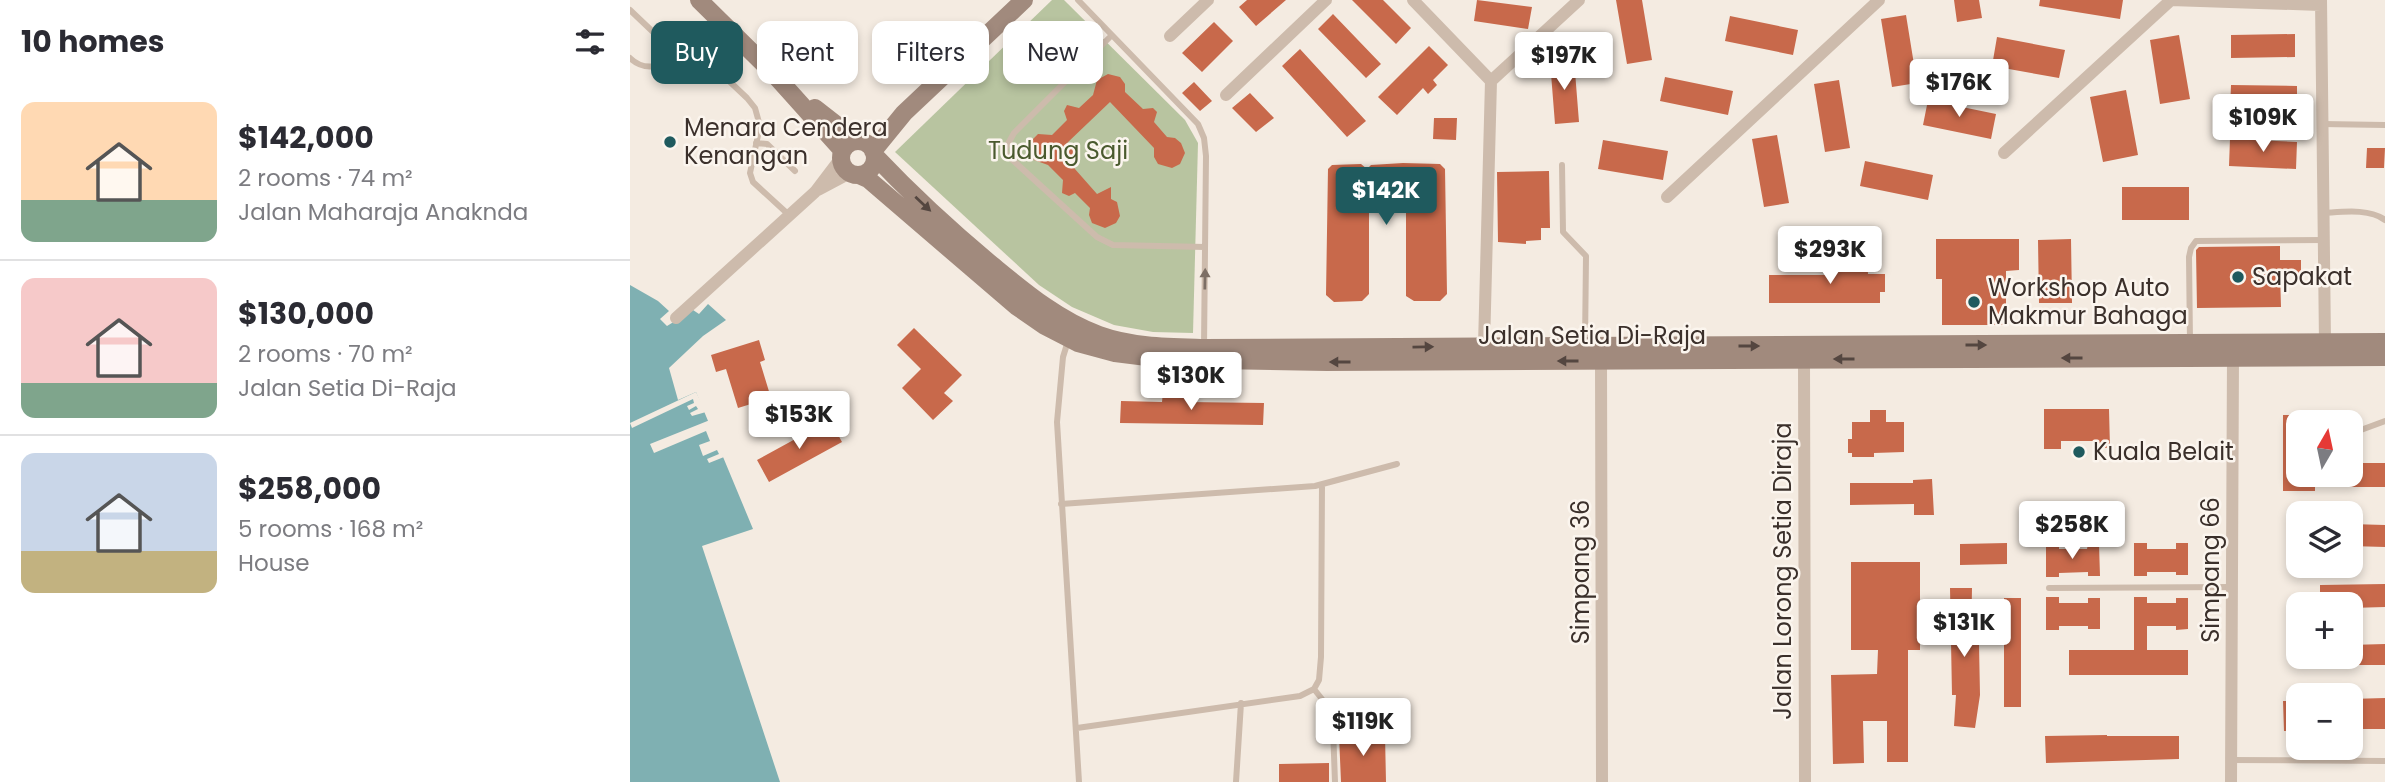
<!DOCTYPE html>
<meta charset="utf-8">
<style>
:root{--surface:#fff;--page:#f2f2f3;--text:#2b2b33;--muted:#7c7c81;--line:#e1e1e2;--accent:#1f5a5e}
body{margin:0;font-family:Poppins,sans-serif;background:var(--page);color:var(--text);height:100vh;display:flex;flex-direction:column;font-size:26px;white-space:nowrap}
*{box-sizing:border-box;margin:0}
p{font-size:23px;color:var(--muted)}
.icon{flex:none;width:38px;height:38px;fill:none;stroke:currentColor;stroke-width:2;stroke-linecap:round;stroke-linejoin:round}
.map{position:relative;flex:1;overflow:hidden}
.sheet{display:flex;flex-direction:column;background:var(--surface);width:630px}
.sheet>*{flex:none}
.top-card{position:absolute;left:21px;top:21px;width:665px;height:63px;display:flex;gap:14px}
.needle{width:46px;rotate:9deg}
.fabs{position:absolute;left:1656px;top:410px;display:grid;gap:14px}
.fabs a{display:grid;place-items:center;width:77px;height:77px;border-radius:14px;background:var(--surface);box-shadow:0 4px 10px #0003;font-size:35px}
.price{position:absolute;translate:-50% -60px;padding:0 16px;border-radius:7px;background:#fff;color:#222;font-size:23px;line-height:46px;filter:drop-shadow(0 2px 4px #0008)}
.price::after{content:'';position:absolute;left:50%;top:42px;width:21px;height:16px;margin-left:-10px;background:inherit;clip-path:polygon(0 0,100% 0,50% 100%)}
.price.active{background:var(--accent);color:#fff}
ul{padding:0;list-style:none}
li{display:flex;align-items:center;gap:21px;height:175px;padding:0 21px}
li+li{border-top:2px solid var(--line)}
li span{display:grid;place-items:center;flex:none;width:196px;height:140px;border-radius:14px;color:#555}
li>.icon{margin-inline-start:auto}
span .icon{width:84px;height:84px;fill:#fffc;stroke-width:1}
li b{font-size:30px}
h2{display:flex;justify-content:space-between;align-items:center;height:84px;padding:0 21px;font-size:30px}
.tag{padding:0 24px;border-radius:14px;background:var(--surface);box-shadow:0 4px 10px #0003;font-size:24px;line-height:63px}
.tag.active{background:var(--accent);color:#fff}
main{display:flex;flex:1;min-height:0}
.map>svg:first-child{display:block}
.green{fill:#b8c4a0}
.water{fill:#7fb0b2}
.pier{fill:#f4ebe1}
.building{fill:#c8694b}
.lines{fill:none;stroke-linecap:round;stroke-linejoin:round}
.service{stroke:#cdbbac;stroke-width:6}
.minor{stroke:#cdbbac;stroke-width:12}
.secondary{stroke:#a18a7d;stroke-width:18}
.oneway{fill:#544640}
.oneway2{fill:#7d6f65}
.poi-dot{fill:#1f5a5e;stroke:#fbf5ee;stroke-width:2.5}
.labels{text-anchor:middle;stroke-width:5;stroke-linejoin:round;paint-order:stroke}
.poi-label{font-size:24px;fill:#3b302b;stroke:#fbf5ee;text-anchor:start}
.park-label{font-size:24px;fill:#4a5a2e;stroke:#fbf5ee}
.street-label{font-size:24px;fill:#3b302b;stroke:#fbf5ee}
</style>
<main>
<section class="sheet">
<h2>10 homes<svg class="icon" aria-label="filters" viewBox="0 0 24 24"><path d="M4 7h16M4 17h16"/><circle cx="9" cy="7" r="2"/><circle cx="15" cy="17" r="2"/></svg></h2>
<ul>
<li><span style="background:linear-gradient(#ffd9b3 70%,#7fa58c 0)"><svg class="icon" aria-label="home" viewBox="0 0 24 24"><path d="M3 11l9-7 9 7M6 9v11h12V9"/></svg></span><div><b>$142,000</b><p>2 rooms · 74 m²</p><p>Jalan Maharaja Anaknda</p></div></li>
<li><span style="background:linear-gradient(#f6c9c9 75%,#7fa58c 0)"><svg class="icon" aria-label="home" viewBox="0 0 24 24"><path d="M3 11l9-7 9 7M6 9v11h12V9"/></svg></span><div><b>$130,000</b><p>2 rooms · 70 m²</p><p>Jalan Setia Di-Raja</p></div></li>
<li><span style="background:linear-gradient(#c9d6e8 70%,#c2b280 0)"><svg class="icon" aria-label="home" viewBox="0 0 24 24"><path d="M3 11l9-7 9 7M6 9v11h12V9"/></svg></span><div><b>$258,000</b><p>5 rooms · 168 m²</p><p>House</p></div></li>
</ul>
</section>
<div class="map">
<svg width="1755" height="782" viewBox="0 0 1755 782">
<rect width="100%" height="100%" fill="#f4ebe1"/>
<path class="green" d="M422 0H434L555 120 568 143 563 333 523 332 484 325 442 307 409 285 265 152Z"/>
<path class="water" d="M0 285 28 301 39 311 30 319 37 326 63 310 69 314 78 304 96 320 73 336 39 368 48 400 66 392 123 529 72 546 150 782H0Z"/>
<path class="pier" d="M66 392 76 412 62 416 60 413 68 409 66 406 59 410 57 406 64 403 63 399 2 428 0 423Z
M80 420 94 457 79 463 77 459 89 454 87 450 73 456 69 445 80 441 76 431 24 453 20 444Z"/>
<path class="building" d="M617 0H656L626 26 609 7Z
M722 0H753L781 28 766 44Z
M847 0 902 7 898 29 844 21Z
M986 0H1012L1022 60 997 64Z
M1324 0H1349L1352 18 1327 22Z
M1410 0H1493L1490 19 1409 6Z
M703 14 751 64 736 78 688 29Z
M1276 15 1287 83 1262 87 1251 19Z
M1100 16 1168 30 1163 55 1095 41Z
M584 22 603 41 572 72 552 53Z
M1665 34V57L1601 58V35Z
M1549 35 1560 99 1530 104 1520 40Z
M1367 37 1435 50 1429 78 1362 66Z
M799 46 818 65 803 80 807 85 798 94 793 88 767 115 748 97Z
M670 49 736 121 717 137 652 66Z
M944 59 949 122 925 124 920 61Z
M478 74 490 77 495 84V92L513 109 523 108 527 112 524 122 537 137 545 138 551 143 555 153 550 164 542 168 528 164 524 157V148L480 102 436 144 447 150 437 160 467 194 481 187V199L487 202 490 216 486 223 475 228 462 223 459 215 460 208 445 193 439 196 432 193 433 180 418 165 404 160 400 147 402 140 408 134 422 135 437 120 434 111 437 105 449 108 463 95 467 80Z
M1035 77 1103 91 1098 115 1030 101Z
M1209 80 1220 148 1195 152 1184 84Z
M564 82 582 101 570 111 552 93Z
M1601 85 1667 86V111L1600 110Z
M1496 90 1508 155 1473 162 1460 97Z
M620 93 644 118 626 132 602 108Z
M1298 100 1366 114 1361 139 1293 125Z
M804 118H827L826 140 803 139Z
M1147 135 1159 203 1134 207 1122 139Z
M1600 139 1667 142 1666 169 1599 166Z
M973 140 1038 151 1033 180 968 169Z
M1737 148H1755L1754 168H1736Z
M1235 161 1303 175 1298 200 1230 186Z
M731 164 737 169 741 165 773 163 810 164 815 169 817 294 810 301H784L776 296V204H739V294L732 301 704 302 696 295 698 169 702 165Z
M919 171 920 228H911V240L896 241V244L868 242 867 172Z
M1492 187H1559V220H1492Z
M1306 239H1389V270L1376 271V325H1312V279H1306Z
M1441 239 1442 303H1409L1408 240Z
M1650 246V260H1671V273H1650L1651 307 1567 308 1566 250 1569 247Z
M1204 259H1237L1238 274H1255V292H1250V303H1139V275H1204Z
M284 328 332 375 314 393 323 401 303 420 272 388 291 369 267 345Z
M129 340 135 360 130 362 141 398 108 408 96 369 86 372 81 355Z
M533 392H558V402L634 403 633 425 490 423 491 401 532 402Z
M1414 409H1479L1480 448H1463V441H1431V449H1414Z
M1240 410H1256V422H1274V452L1244 453V457H1222V453H1218V439H1222V422H1240Z
M1653 415H1668V474H1685V491H1653Z
M200 420 212 442 139 482 127 460Z
M1720 463H1755V487H1719Z
M1302 479 1304 515H1284V504L1220 505V483H1283V480Z
M1720 524 1755 525V547L1720 546Z
M1377 543V564L1330 565V544Z
M1504 543H1517V549H1546V543H1558V575H1546V572H1517V576H1504Z
M1416 544H1429V549H1457L1458 544H1469L1470 576H1458V572L1429 573V577H1416Z
M1221 562H1290V650H1278V762H1257V721H1233L1234 763 1203 764 1201 675 1247 674 1248 650H1221Z
M1755 584V607L1720 608V604H1690V585Z
M1320 588H1342L1341 644H1349L1350 695 1345 728 1324 726 1326 695H1322Z
M1416 597H1429V603H1458V598H1470V629H1458V626H1429V630H1416Z
M1504 597H1517V603H1546V598H1558V629L1546 630V626H1517V650H1558V675H1439V650H1504Z
M1374 598H1391V707H1374Z
M1755 644V665H1720V645Z
M1755 698V729H1720V699Z
M1653 701H1668V731H1654Z
M709 735H755L756 782H711Z
M1477 735V736H1549V759L1416 763 1415 736Z
M699 763V782H649V764Z"/>
<g class="lines">
<path class="service" d="M448 0 568 124 574 138 576 156 574 346
M0 10 42 50 48 61
M481 36 384 133 375 149 376 154 467 237 483 245 575 247
M0 58C23 81 53 49 80 63L117 98 125 108 130 126 120 173 123 182 159 215
M1692 124 1755 125
M126 143 137 144 165 171
M932 165 933 232 956 256 955 344
M1693 213C1712 212 1739 208 1755 220
M438 341 433 357 427 422 449 782
M1560 342 1559 257 1561 248 1566 241 1693 240
M1720 434 1755 421
M431 504 685 486 767 464
M1419 588 1601 587
M684 689 699 708 703 728 705 782
M447 728 670 696 684 689 689 680 691 657 692 485
M1601 760 1755 761
M606 782 611 703"/>
<path class="minor" d="M783 0 861 81 854 346
M1541 0 1691 5
M1691 0 1695 343
M540 36 578 0
M861 81 949 0
M596 95 696 0
M1374 153 1541 0
M188 190 220 173
M1037 197 1249 0
M46 318 185 192 210 159
M1174 360 1175 782
M971 361 972 782
M1601 782 1603 357"/>
<path class="secondary" d="M69 0 142 72 212 150
M185 108 226 140
M211 158a17 17 0 1 1 34 0a17 17 0 1 1-34 0Z
M243 151 274 113 394 0
M245 156C282 195 321 231 362 265 395 292 428 320 469 335 502 347 539 347 574 348L1755 342
M229 175 238 179 386 306 415 326 448 343 485 353 533 359 697 362 1755 357"/>
</g>
<defs><path id="oneway-solid" d="M-6-.8H1V-3.2L6.5 0L1 3.2V.8H-6Z" transform="scale(1.75)"/></defs>
<g class="oneway">
<use href="#oneway-solid" transform="translate(293 204) rotate(43)"/>
<use href="#oneway-solid" transform="translate(1346 345)"/>
<use href="#oneway-solid" transform="translate(1119 346)"/>
<use href="#oneway-solid" transform="translate(793 347) rotate(-1)"/>
<use href="#oneway-solid" transform="translate(1442 358) rotate(180)"/>
<use href="#oneway-solid" transform="translate(1214 359) rotate(180)"/>
<use href="#oneway-solid" transform="translate(938 361) rotate(180)"/>
<use href="#oneway-solid" transform="translate(710 362) rotate(180)"/>
</g>
<use class="oneway2" href="#oneway-solid" transform="translate(575 279) rotate(-89)"/>
<g class="poi-dot">
<circle cx="40" cy="142" r="7"/>
<circle cx="1608" cy="277" r="7"/>
<circle cx="1344" cy="302" r="7"/>
<circle cx="1449" cy="452" r="7"/>
</g>
<g class="labels">
<g class="poi-label">
<text x="54" y="136">Menara Cendera<tspan x="54" dy="28">Kenangan</tspan></text>
<text x="1622" y="285">Sapakat</text>
<text x="1358" y="296">Workshop Auto<tspan x="1358" dy="28">Makmur Bahaga</tspan></text>
<text x="1463" y="460">Kuala Belait</text>
</g>
<g class="park-label">
<text x="428" y="159">Tudung Saji</text>
</g>
<g class="street-label">
<text x="962" y="344">Jalan Setia Di-Raja</text>
<text transform="translate(1581 570) rotate(-90)" y="8">Simpang 66</text>
<text transform="translate(1153 571) rotate(-90)" y="8">Jalan Lorong Setia Diraja</text>
<text transform="translate(951 572) rotate(-90)" y="8">Simpang 36</text>
</g>
</g>
</svg>
<div class="fabs">
<a><svg class="needle" viewBox="-14 -14 28 28"><path d="M0-13l5 13h-10z" fill="#e53935"/><path d="M0 13l5-13h-10z" fill="#7c7c81"/></svg></a>
<a><svg class="icon" aria-label="layers" viewBox="0 0 24 24"><path d="M12 4l9 5-9 5-9-5zM3 14l9 5 9-5"/></svg></a>
<a>+</a>
<a>−</a>
</div>
<b class="price" style="left:934px;top:92px">$197K</b>
<b class="price" style="left:1329px;top:119px">$176K</b>
<b class="price" style="left:1633px;top:154px">$109K</b>
<b class="price active" style="left:756px;top:227px">$142K</b>
<b class="price" style="left:1200px;top:286px">$293K</b>
<b class="price" style="left:561px;top:412px">$130K</b>
<b class="price" style="left:169px;top:451px">$153K</b>
<b class="price" style="left:1442px;top:561px">$258K</b>
<b class="price" style="left:1334px;top:659px">$131K</b>
<b class="price" style="left:733px;top:758px">$119K</b>
<div class="top-card">
<a class="tag active">Buy</a>
<a class="tag">Rent</a>
<a class="tag">Filters</a>
<a class="tag">New</a>
</div>
</div>
</main>
